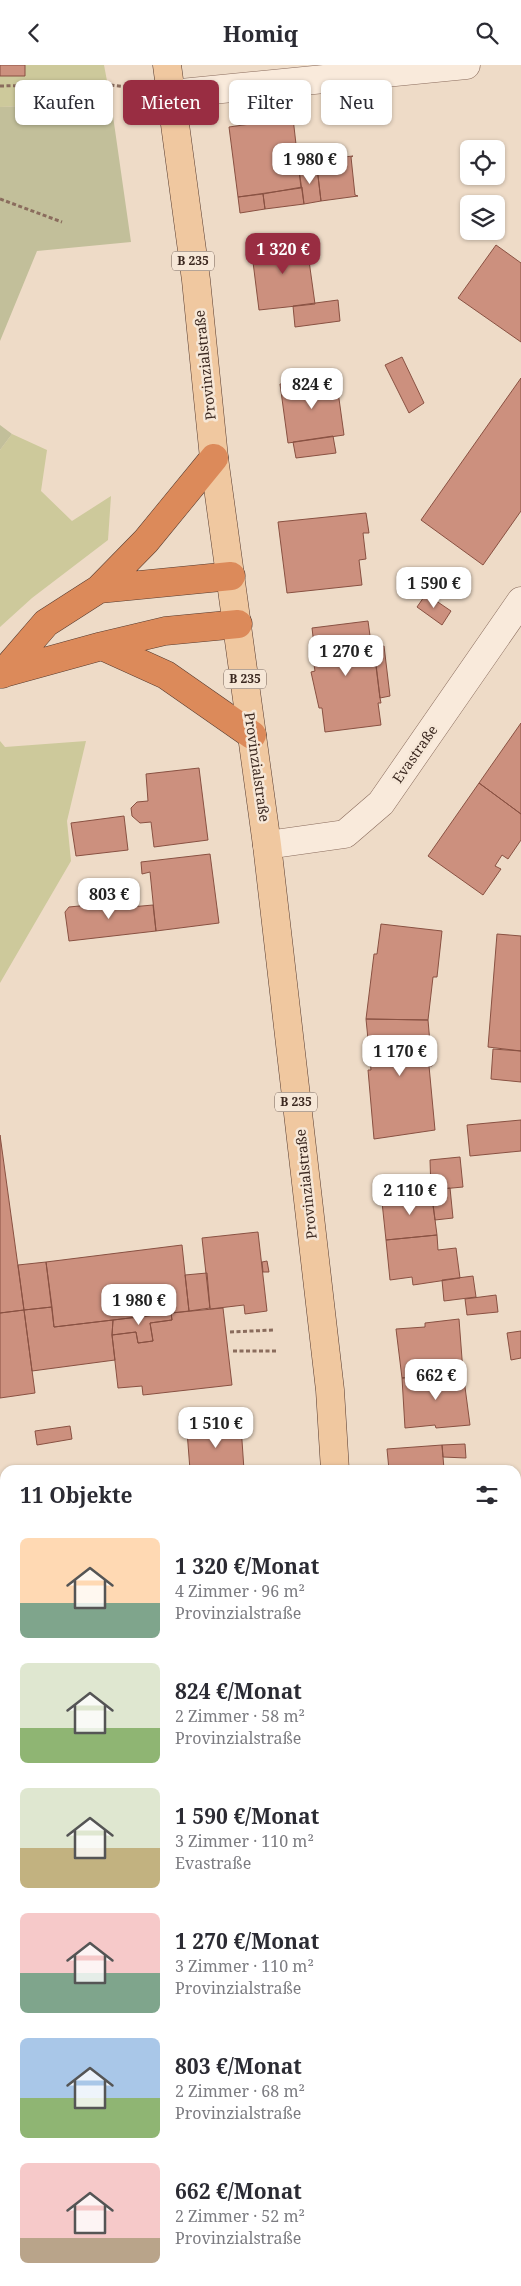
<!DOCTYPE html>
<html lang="de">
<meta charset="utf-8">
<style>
:root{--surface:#fff;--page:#f2f2f3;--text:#2b2b33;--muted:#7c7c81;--accent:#992d42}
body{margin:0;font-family:"Noto Serif",serif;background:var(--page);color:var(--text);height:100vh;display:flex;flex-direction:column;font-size:19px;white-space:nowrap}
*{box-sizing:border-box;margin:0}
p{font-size:16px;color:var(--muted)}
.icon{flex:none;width:28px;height:28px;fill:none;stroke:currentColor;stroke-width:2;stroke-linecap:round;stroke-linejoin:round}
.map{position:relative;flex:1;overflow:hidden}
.sheet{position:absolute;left:0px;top:1400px;width:521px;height:821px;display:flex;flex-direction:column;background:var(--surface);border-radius:15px 15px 0 0;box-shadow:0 1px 4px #0004}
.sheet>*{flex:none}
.top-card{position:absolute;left:15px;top:15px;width:491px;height:45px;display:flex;gap:10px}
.tools{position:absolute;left:460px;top:75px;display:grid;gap:10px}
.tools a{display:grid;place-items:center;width:45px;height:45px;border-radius:8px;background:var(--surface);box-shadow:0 1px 4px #0004;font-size:25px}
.price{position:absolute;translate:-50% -42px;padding:0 11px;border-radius:10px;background:#fff;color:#222;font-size:16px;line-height:32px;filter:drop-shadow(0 1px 2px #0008)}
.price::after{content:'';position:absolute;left:50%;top:30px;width:15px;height:11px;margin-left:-8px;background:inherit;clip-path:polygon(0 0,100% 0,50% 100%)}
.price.current{background:var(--accent);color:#fff}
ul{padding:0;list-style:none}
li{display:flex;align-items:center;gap:15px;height:125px;padding:0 20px}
li span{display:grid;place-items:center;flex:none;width:140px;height:100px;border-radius:8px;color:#555}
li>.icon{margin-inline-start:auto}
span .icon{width:60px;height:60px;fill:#fffc;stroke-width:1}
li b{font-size:21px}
h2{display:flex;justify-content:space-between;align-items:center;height:60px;padding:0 20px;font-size:21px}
.tag{padding:0 18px;border-radius:8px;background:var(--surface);box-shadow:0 1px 4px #0004;font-size:18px;line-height:45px}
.tag.current{background:var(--accent);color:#fff}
header{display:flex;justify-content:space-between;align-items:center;height:65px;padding:0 20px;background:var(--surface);font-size:22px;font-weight:700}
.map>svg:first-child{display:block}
.green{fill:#cdc99b}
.cemetery{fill:#c2bf9a}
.building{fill:#cc907e;stroke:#895142}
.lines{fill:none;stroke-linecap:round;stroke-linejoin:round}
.minor-casing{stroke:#8a6c5d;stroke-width:29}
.major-casing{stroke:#583c30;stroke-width:29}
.highway-casing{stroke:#583c30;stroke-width:29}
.path{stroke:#8a6c5d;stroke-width:3;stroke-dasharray:4 2.5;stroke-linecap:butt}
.minor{stroke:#f9eadb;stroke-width:28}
.major{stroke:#f0c8a0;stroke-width:28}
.highway{stroke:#dc8a5a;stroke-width:28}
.labels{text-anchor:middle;stroke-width:5;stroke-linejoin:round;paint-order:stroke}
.shield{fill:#f6e7d7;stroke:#736157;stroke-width:1}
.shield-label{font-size:12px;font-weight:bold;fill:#3b2820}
.street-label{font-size:14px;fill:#3b2820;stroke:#f6e7d7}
</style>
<header><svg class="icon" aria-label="back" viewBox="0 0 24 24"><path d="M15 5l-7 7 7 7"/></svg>Homiq<svg class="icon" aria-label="search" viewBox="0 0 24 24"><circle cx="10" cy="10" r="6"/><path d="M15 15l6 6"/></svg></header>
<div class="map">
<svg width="521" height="2221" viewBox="0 0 521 2221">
<rect width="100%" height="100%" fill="#eedbc7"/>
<path class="green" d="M0 0H104L111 37 0 42Z
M12 369 47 385 41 426 72 456 111 431 108 475 32 533 0 562V385Z
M0 676 5 682 86 676 67 756 71 796 0 918Z
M0 1944 5 1950V1980L0 1981Z
M5 2153V2211L0 2212V2154Z"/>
<path class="cemetery" d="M111 37 131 177 37 186 0 276V42Z
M0 360 12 369 0 385Z"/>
<path class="building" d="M0 0H25V11H0Z
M293 53 301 123 238 132 229 62Z
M353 91 351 92 355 130 358 131 321 136 316 95Z
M317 102 321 136 304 139 299 105Z
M302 122 304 139 265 144 263 129Z
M263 129 265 144 240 148 238 132Z
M306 174 315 239 259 245 251 181Z
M496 180 521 198V277L458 233Z
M338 235 340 256 295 262 293 241Z
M402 292 424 338 409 348 385 300Z
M336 312 344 370 288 378 280 319Z
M521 313V446L483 500 421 455Z
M333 371 336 388 296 393 293 377Z
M366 448 369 468H363L366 494 359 495 362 520 287 528 278 457Z
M426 529 451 546 442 560 417 542Z
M368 556 371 578H373L380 633 381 638H378L381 660 325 667 322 643H319L311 607 315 606 312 588H315L312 563Z
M384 581 390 631 380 633 374 582Z
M521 658V749L479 718Z
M199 703 208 775 154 782 151 757 140 758 132 751 131 743 137 737 148 736 146 709Z
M479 718 521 749V775L508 794 502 790 495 801 501 804 483 830 428 791Z
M124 751 128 785 76 791 71 758Z
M210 789 219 858 156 866 150 807 142 809 141 797Z
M130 836 131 842 153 840 156 866 69 876 65 847 69 842Z
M381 859 442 866 437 912H433L428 955 366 954 374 889H377Z
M497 869 521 871V986L488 982Z
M366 954 428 955 432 1001H429L435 1065 374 1074 368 1005H371Z
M493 984 521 986V1017L491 1014Z
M521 1055V1086L470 1091 467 1060Z
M0 1070 24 1245 0 1248Z
M460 1092 463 1122 431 1125 430 1095Z
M450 1123 453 1153 435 1155 431 1125Z
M431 1124 437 1170 386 1175 382 1137 404 1135 403 1127Z
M258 1167 267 1246 245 1249 244 1240 210 1244 202 1173Z
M437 1170 438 1185 456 1183 460 1213 413 1220 412 1212 390 1215 386 1175Z
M182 1180 189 1246 54 1262 46 1197Z
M267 1196 269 1207H263L262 1197Z
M46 1197 52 1242 24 1245 18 1200Z
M207 1208 210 1243 189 1246 185 1210Z
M473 1211 476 1232 444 1236 442 1215Z
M496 1230 498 1247 467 1250 465 1234Z
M52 1242 54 1262 113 1255 112 1270 115 1295 32 1306 24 1245Z
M223 1243 232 1320 143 1330 142 1321 118 1323 112 1270 136 1267 138 1278 153 1276 150 1258 172 1255 171 1248Z
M24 1245 35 1328 0 1333V1248Z
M171 1248 172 1255 150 1258 153 1276 138 1278 136 1267 112 1270 113 1255Z
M459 1254 463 1307 402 1313 396 1264 425 1262V1258Z
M521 1266V1293L511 1295 507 1268Z
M463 1307 470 1360 436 1363 435 1360 405 1363 402 1313Z
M70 1361 72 1374 37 1380 35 1366Z
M241 1361 244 1405H190L187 1366Z
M465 1379 466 1393 443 1392 442 1380Z
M442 1380 444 1404 449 1403V1405H389L387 1384Z
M521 1508V1534L516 1530V1513Z
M521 1688V1752L516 1745V1691Z"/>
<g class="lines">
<defs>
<path id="minor" d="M171 29 466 0
M267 780 345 769 381 738 521 536
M516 1800 521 1797
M516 2182 521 2181
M107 2221 139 2216"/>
<path id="major" d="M167 0 196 215 214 393 267 780 330 1325 335 1405
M325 2221V2216"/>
<path id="highway" d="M99 524 146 476 214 393
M102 581 165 566 238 559
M4 608 102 581 166 610 252 670
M2 609 46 558 99 524 231 511
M516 1964 521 1963
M516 2032 521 2031
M0 2041H5
M0 2108H5"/>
</defs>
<use href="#minor" class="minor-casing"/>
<use href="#major" class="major-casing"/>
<use href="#highway" class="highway-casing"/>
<path class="path" d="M0 21 102 19 136 23
M0 134 62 157
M230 1267 274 1265
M233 1286H276
M516 1554 521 1548"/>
<use href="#minor" class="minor"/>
<use href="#major" class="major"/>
<use href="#highway" class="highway"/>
</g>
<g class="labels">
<g class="shield">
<rect x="172" y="186.5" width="42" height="19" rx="4"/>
<rect x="224" y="604.5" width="42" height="19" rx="4"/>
<rect x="275" y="1027.5" width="42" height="19" rx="4"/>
</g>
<g class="shield-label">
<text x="193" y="200">B 235</text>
<text x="245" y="618">B 235</text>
<text x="296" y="1041">B 235</text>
</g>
<g class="street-label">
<text transform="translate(205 300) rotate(-96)" y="5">Provinzialstraße</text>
<text transform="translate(415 689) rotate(-55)" y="5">Evastraße</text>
<text transform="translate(257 702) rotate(82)" y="5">Provinzialstraße</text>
<text transform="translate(306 1119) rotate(-96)" y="5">Provinzialstraße</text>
</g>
</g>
</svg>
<div class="tools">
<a><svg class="icon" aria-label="locate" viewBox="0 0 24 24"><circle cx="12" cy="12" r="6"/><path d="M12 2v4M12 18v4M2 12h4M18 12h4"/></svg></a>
<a><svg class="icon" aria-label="layers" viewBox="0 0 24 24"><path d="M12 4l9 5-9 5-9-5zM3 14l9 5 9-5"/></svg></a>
</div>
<b class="price" style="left:310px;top:120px">1 980 €</b>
<b class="price current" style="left:283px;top:210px">1 320 €</b>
<b class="price" style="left:312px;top:345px">824 €</b>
<b class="price" style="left:434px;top:544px">1 590 €</b>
<b class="price" style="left:346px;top:612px">1 270 €</b>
<b class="price" style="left:109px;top:855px">803 €</b>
<b class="price" style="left:400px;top:1012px">1 170 €</b>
<b class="price" style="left:410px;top:1151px">2 110 €</b>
<b class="price" style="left:139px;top:1261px">1 980 €</b>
<b class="price" style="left:436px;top:1336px">662 €</b>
<b class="price" style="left:216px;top:1384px">1 510 €</b>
<div class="top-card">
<a class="tag">Kaufen</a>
<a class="tag current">Mieten</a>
<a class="tag">Filter</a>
<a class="tag">Neu</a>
</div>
<section class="sheet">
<h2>11 Objekte<svg class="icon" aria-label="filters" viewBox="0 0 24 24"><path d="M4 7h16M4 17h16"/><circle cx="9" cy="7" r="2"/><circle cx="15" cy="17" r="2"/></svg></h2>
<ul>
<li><span style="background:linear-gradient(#ffd9b3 65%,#7fa58c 0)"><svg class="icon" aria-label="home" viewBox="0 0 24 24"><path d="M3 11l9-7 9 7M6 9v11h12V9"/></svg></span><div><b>1 320 €/Monat</b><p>4 Zimmer · 96 m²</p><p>Provinzialstraße</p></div></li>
<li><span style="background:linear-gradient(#dfe7d0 65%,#8fb573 0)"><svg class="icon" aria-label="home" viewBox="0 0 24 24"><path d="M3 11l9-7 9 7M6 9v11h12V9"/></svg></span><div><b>824 €/Monat</b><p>2 Zimmer · 58 m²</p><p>Provinzialstraße</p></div></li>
<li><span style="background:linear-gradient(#dfe7d0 60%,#c2b280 0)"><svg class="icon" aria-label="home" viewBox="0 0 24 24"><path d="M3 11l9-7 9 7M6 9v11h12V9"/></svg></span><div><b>1 590 €/Monat</b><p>3 Zimmer · 110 m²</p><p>Evastraße</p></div></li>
<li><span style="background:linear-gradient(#f6c9c9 60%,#7fa58c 0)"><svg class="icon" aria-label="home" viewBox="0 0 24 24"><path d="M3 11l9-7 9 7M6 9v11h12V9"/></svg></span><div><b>1 270 €/Monat</b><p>3 Zimmer · 110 m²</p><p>Provinzialstraße</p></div></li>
<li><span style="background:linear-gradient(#a9c7e8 60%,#8fb573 0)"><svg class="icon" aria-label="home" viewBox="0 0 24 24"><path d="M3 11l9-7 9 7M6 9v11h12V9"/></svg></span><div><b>803 €/Monat</b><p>2 Zimmer · 68 m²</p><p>Provinzialstraße</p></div></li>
<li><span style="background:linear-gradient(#f6c9c9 75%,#b9a48a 0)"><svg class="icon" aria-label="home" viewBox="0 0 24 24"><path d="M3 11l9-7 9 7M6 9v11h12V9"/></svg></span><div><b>662 €/Monat</b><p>2 Zimmer · 52 m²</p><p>Provinzialstraße</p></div></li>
</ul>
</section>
</div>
